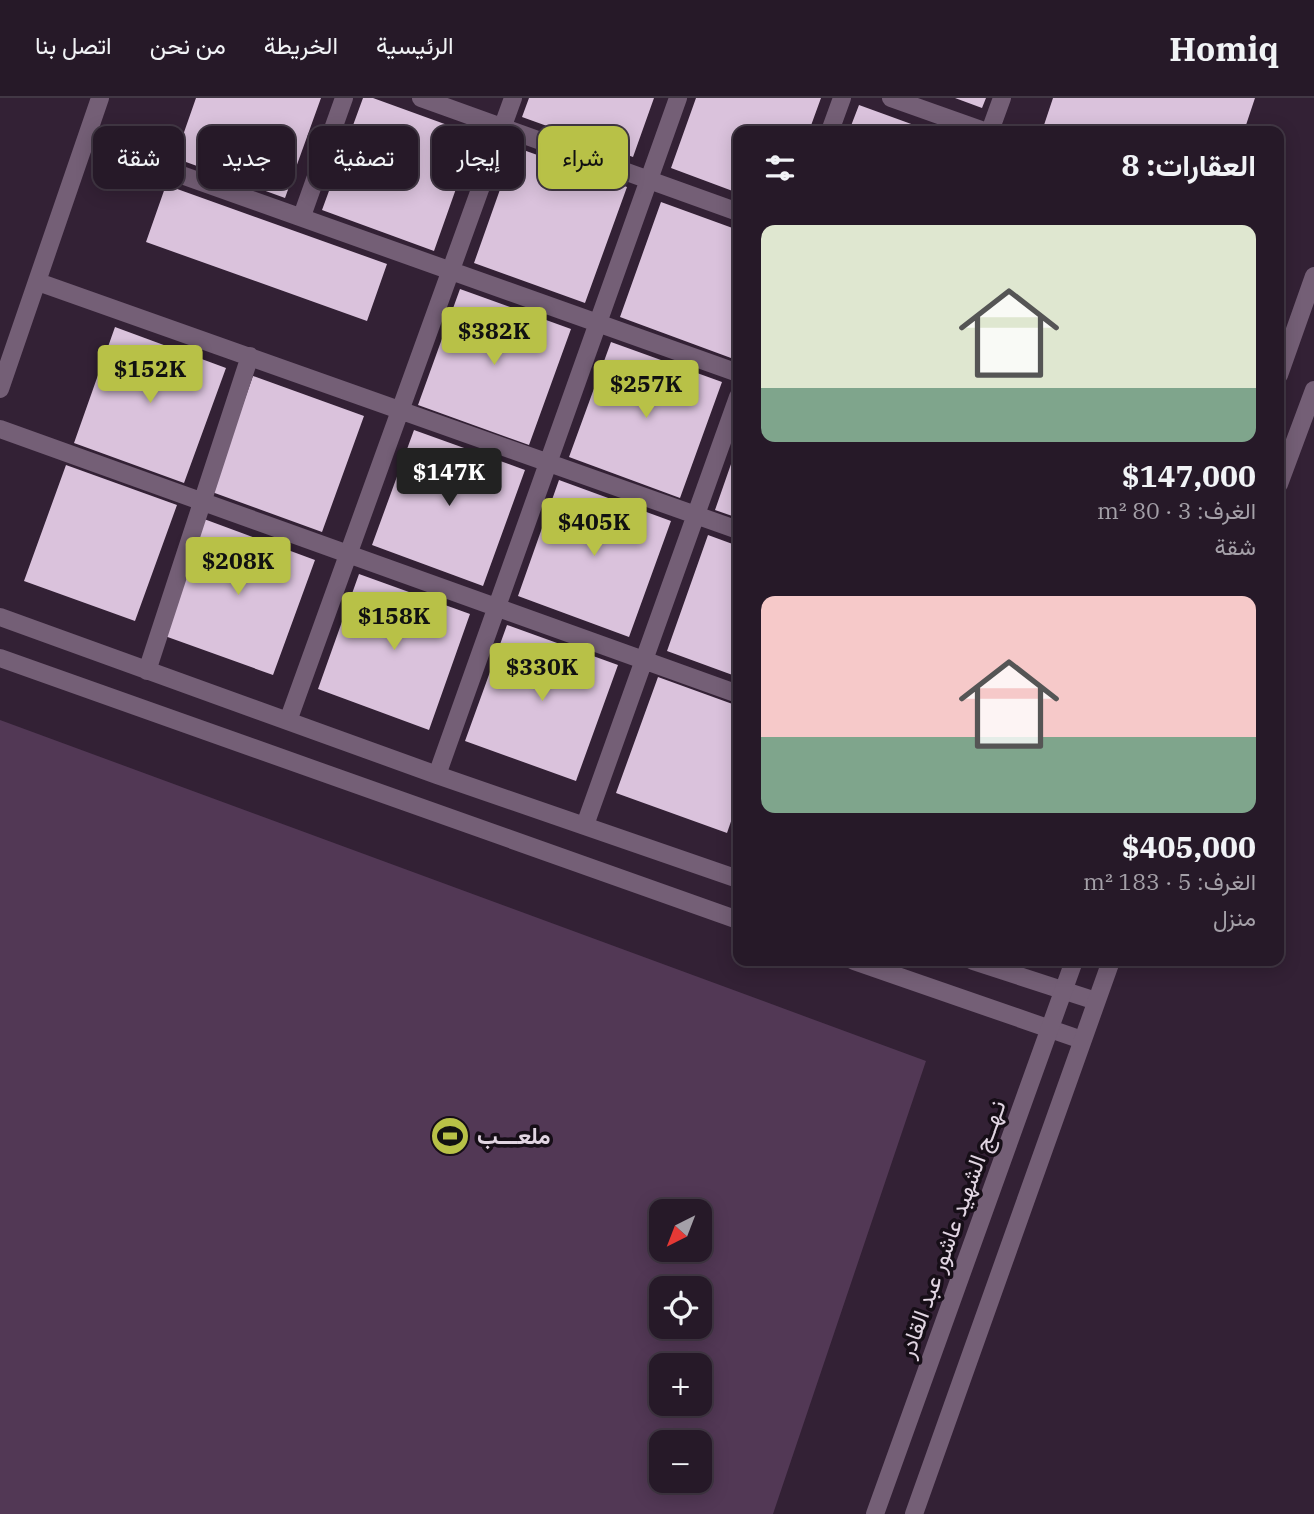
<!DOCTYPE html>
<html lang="ar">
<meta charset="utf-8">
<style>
:root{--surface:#261928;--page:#2e2230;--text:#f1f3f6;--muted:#a4a0a8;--line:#423845;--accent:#b8c147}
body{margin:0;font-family:"IBM Plex Serif",Vazirmatn,serif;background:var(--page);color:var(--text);direction:rtl;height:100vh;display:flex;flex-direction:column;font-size:26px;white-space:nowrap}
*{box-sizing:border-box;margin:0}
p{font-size:23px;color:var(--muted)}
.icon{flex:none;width:38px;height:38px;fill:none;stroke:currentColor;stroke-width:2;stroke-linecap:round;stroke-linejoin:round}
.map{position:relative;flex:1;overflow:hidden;direction:ltr}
.panel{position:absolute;left:733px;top:28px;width:551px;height:840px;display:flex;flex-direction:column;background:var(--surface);border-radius:14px;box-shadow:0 4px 18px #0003,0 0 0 2px var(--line);direction:rtl}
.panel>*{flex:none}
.top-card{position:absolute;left:21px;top:28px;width:607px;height:63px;direction:rtl;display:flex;gap:14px}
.needle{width:46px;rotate:222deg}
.tools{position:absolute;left:649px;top:1101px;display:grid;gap:14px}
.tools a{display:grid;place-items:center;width:63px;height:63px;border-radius:14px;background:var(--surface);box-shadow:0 4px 18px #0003,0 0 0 2px var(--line);font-size:35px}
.price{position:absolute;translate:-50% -60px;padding:0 16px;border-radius:7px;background:var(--accent);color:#111;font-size:23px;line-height:46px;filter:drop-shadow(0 2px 4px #0008)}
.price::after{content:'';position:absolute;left:50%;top:42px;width:21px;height:16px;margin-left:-10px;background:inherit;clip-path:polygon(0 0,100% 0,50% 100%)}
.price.active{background:#222;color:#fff}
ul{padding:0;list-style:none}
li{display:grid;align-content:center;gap:14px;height:371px;padding:0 28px}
li span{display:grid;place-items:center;height:217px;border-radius:14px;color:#555}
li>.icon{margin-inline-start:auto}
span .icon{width:126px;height:126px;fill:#fffc;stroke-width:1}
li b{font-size:30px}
h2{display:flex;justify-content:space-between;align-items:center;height:84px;padding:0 28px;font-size:30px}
.chip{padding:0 24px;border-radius:14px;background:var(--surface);box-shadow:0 4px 18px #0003,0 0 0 2px var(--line);font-size:24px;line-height:63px}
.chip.active{background:var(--accent);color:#111}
header{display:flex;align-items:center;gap:42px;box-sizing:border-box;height:98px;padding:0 35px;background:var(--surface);border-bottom:2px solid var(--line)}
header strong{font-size:33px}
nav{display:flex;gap:38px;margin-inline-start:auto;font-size:24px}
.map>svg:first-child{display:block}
.green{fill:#523855;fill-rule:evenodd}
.building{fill:#dac2dc}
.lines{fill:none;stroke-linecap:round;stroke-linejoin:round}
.street{stroke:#745f76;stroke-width:18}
.secondary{stroke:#745f76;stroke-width:18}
.labels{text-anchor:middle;stroke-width:7;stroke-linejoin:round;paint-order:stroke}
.poi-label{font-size:23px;font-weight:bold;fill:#e1d5e2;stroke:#160e17;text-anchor:start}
.street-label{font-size:23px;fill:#e1d5e2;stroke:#160e17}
</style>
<header>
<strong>Homiq</strong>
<nav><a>الرئيسية</a><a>الخريطة</a><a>من نحن</a><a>اتصل بنا</a></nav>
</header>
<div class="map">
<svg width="1314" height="1416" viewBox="0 0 1314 1416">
<rect width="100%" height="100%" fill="#332135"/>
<path class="green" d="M0 622 926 963 773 1416H0ZM662 1113H700V1152H662ZM662 1190H700V1228H662ZM662 1267H700V1306H662ZM662 1344H700V1382H662Z"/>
<path class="building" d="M196 0H321L285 100 175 60Z
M363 0H373L475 37 434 153 322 112Z
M529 0H654L633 59 522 19Z
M696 0H821L809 33H738V95L671 70Z
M955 0H986L982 10Z
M1053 0H1255L1244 33H1042Z
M859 7 914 27 930 33H849Z
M515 49 627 89 585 205 474 165Z
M166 87 387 166 367 223 146 144Z
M661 104 738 132V238L731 260 620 219Z
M460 191 571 231 529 347 418 307Z
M115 229 226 270 184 385 74 345Z
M611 244 722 284 680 400 569 359Z
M253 278 364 318 322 434 212 394Z
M414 332 525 372 483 488 372 447Z
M738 346V420L715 412Z
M66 367 177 407 135 523 24 483Z
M559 382 671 423 629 539 518 498Z
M204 421 315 462 273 577 162 537Z
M708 437 738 448V579L667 553Z
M359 476 470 516 429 632 318 591Z
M507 527 618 567 576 683 465 643Z
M658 579 738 608V703L727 735 616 695Z"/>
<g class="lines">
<path class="street" d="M421 0 738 114
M891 0 984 33
M830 33 842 0
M990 33 1002 0
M86 43 738 275
M302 118 344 0
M38 184 738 432
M0 291 100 0
M0 331 738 596
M0 519 437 677 738 781
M0 560 738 822
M147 573 250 258
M288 623 513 0
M437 677 678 0
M585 727 738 299
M854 863 1082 942
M973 863 1096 903"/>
<path class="secondary" d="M1279 277 1314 178
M1279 386 1314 292
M875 1416 1074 863
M914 1416 1111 863"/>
</g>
<defs>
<symbol id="stadium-disc" viewBox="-11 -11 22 22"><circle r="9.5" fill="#b8c147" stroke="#160e17"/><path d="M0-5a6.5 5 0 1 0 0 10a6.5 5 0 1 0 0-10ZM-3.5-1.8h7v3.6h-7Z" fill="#111"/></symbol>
</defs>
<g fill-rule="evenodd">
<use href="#stadium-disc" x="428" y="1016" width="44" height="44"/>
</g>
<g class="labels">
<g class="poi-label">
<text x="477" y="1046">ملعـــب</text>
</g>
<g class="street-label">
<text transform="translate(952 1131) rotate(-70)" y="8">نـهــج الشهيد عاشور عبد القادر</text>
</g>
</g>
</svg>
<div class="tools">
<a><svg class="needle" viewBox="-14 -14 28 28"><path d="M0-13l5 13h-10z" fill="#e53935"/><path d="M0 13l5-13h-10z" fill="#a4a0a8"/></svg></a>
<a><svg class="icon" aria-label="locate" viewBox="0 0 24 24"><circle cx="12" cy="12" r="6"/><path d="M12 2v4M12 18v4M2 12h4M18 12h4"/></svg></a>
<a>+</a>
<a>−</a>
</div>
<b class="price" style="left:494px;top:269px">$382K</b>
<b class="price" style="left:150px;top:307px">$152K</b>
<b class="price" style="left:646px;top:322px">$257K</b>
<b class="price active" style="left:449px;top:410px">$147K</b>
<b class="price" style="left:594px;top:460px">$405K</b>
<b class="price" style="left:238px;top:499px">$208K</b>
<b class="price" style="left:394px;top:554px">$158K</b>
<b class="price" style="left:542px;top:605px">$330K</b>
<div class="top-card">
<a class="chip active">شراء</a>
<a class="chip">إيجار</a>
<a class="chip">تصفية</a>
<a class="chip">جديد</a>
<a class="chip">شقة</a>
</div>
<section class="panel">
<h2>العقارات: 8<svg class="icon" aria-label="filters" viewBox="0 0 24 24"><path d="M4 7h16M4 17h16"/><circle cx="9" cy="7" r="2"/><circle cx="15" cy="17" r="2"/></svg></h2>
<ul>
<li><span style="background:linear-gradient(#dfe7d0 75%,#7fa58c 0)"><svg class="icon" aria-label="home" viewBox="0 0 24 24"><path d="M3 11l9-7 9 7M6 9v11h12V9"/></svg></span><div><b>$147,000</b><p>الغرف: 3 · 80 m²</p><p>شقة</p></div></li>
<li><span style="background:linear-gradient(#f6c9c9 65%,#7fa58c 0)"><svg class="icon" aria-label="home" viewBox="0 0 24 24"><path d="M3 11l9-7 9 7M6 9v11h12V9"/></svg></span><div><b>$405,000</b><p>الغرف: 5 · 183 m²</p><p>منزل</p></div></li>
</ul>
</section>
</div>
